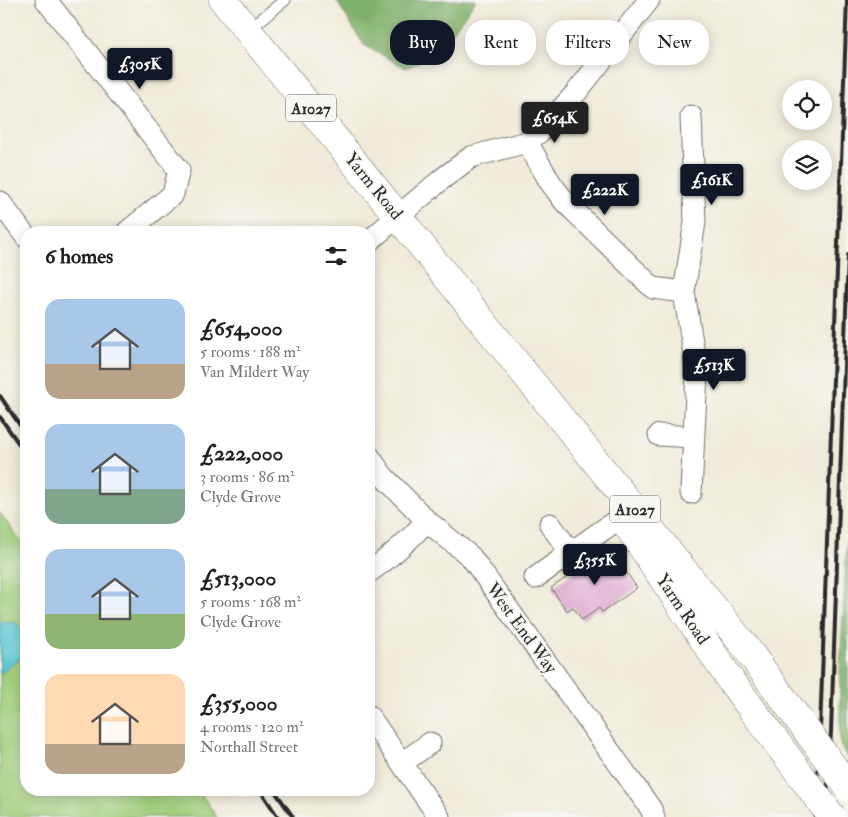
<!DOCTYPE html>
<meta charset="utf-8">
<style>
:root{--surface:#fff;--page:#f6f6f6;--text:#222;--muted:#767676;--accent:#111827}
body{margin:0;font-family:"IM FELL Double Pica",serif;background:var(--page);color:var(--text);height:100vh;display:flex;flex-direction:column;font-size:19px;white-space:nowrap}
*{box-sizing:border-box;margin:0}
p{font-size:16px;color:var(--muted)}
.icon{flex:none;width:28px;height:28px;fill:none;stroke:currentColor;stroke-width:2;stroke-linecap:round;stroke-linejoin:round}
.map{position:relative;flex:1;overflow:hidden}
.drawer{position:absolute;left:20px;top:226px;width:355px;height:570px;display:flex;flex-direction:column;background:var(--surface);border-radius:20px;box-shadow:0 2px 12px #0003}
.drawer>*{flex:none}
.guide{position:absolute;left:390px;top:20px;width:382px;height:45px;display:flex;gap:10px}
.tools{position:absolute;left:782px;top:80px;display:grid;gap:10px}
.tools a{display:grid;place-items:center;width:50px;height:50px;border-radius:50%;background:var(--surface);box-shadow:0 2px 12px #0003;font-size:25px}
.price{position:absolute;translate:-50% -42px;padding:0 11px;border-radius:5px;background:var(--accent);color:#fff;font-size:16px;line-height:32px;filter:drop-shadow(0 1px 2px #0008)}
.price::after{content:'';position:absolute;left:50%;top:30px;width:15px;height:11px;margin-left:-8px;background:inherit;clip-path:polygon(0 0,100% 0,50% 100%)}
.price.active{background:#222;color:#fff}
ul{padding:0;list-style:none}
li{display:flex;align-items:center;gap:15px;height:125px;padding:0 25px}
li span{display:grid;place-items:center;flex:none;width:140px;height:100px;border-radius:15px;color:#555}
li>.icon{margin-inline-start:auto}
span .icon{width:60px;height:60px;fill:#fffc;stroke-width:1}
li b{font-size:21px}
h2{display:flex;justify-content:space-between;align-items:center;height:60px;padding:0 25px;font-size:21px}
.chip{padding:0 18px;border-radius:20px;background:var(--surface);box-shadow:0 2px 12px #0003;font-size:18px;line-height:45px}
.chip.active{background:var(--accent);color:#fff}
.map>svg:first-child{display:block}
.green{fill:#a0ce7c;stroke:#667c54}
.forest{fill:#80b16c;stroke:#566e4c}
.water{fill:#5bc6d4;stroke:#437880}
.building{fill:#dfadd2}
.lines{fill:none;stroke-linecap:round;stroke-linejoin:round}
.service-casing{stroke:#706e68;stroke-width:13}
.minor-casing{stroke:#706e68;stroke-width:23}
.primary-casing{stroke:#706e68;stroke-width:29}
.service{stroke:#fff;stroke-width:11}
.minor{stroke:#fff;stroke-width:21}
.primary{stroke:#fff;stroke-width:28}
.rail{stroke:#2b2b2b;stroke-width:4}
.primary-bridge-casing{stroke:#706e68;stroke-width:29;stroke-linecap:butt}
.primary-bridge{stroke:#fff;stroke-width:28}
.labels{text-anchor:middle;stroke-width:4;stroke-linejoin:round;paint-order:stroke}
.shield{fill:#f6f6f2;stroke:#686867;stroke-width:1}
.shield-label{font-size:16px;font-weight:bold;fill:#2b2b2b}
.street-label{font-size:18px;fill:#2b2b2b;stroke:#f6f6f2}
</style>
<div class="map">
<svg width="848" height="817" viewBox="0 0 848 817">
<rect width="100%" height="100%" fill="#f6f6f2"/>
<filter id="ink" filterUnits="userSpaceOnUse"><feTurbulence type="fractalNoise" baseFrequency=".02" numOctaves="2"/><feDisplacementMap in="SourceGraphic" scale="10" xChannelSelector="R" yChannelSelector="G"/><feConvolveMatrix kernelMatrix="1 2 1 2 8 2 1 2 1" color-interpolation-filters="sRGB"/></filter>
<filter id="wash" filterUnits="userSpaceOnUse"><feTurbulence type="fractalNoise" baseFrequency=".0096" numOctaves="4" result="noise"/><feDisplacementMap in="SourceGraphic" scale="20" xChannelSelector="R" yChannelSelector="G"/><feGaussianBlur stdDeviation="1.12" result="paint"/><feColorMatrix in="noise" values="0 0 0 0 0 0 0 0 0 0 0 0 0 0 0 0 0 1.4 0 .05"/><feComposite in="paint" operator="in"/></filter>
<g filter="url(#wash)">
<rect width="100%" height="100%" fill="#f0ebd8"/>
<path class="green" d="M0 513 26 549V790H198L217 817H0Z"/>
<path class="forest" d="M336 0H476L437 54 406 68 364 45Z
M848 524V759L840 744V671Z"/>
<path class="water" d="M0 622 16 623 26 631V654L0 674Z"/>
<g id="blocks">
<path class="building" d="M610 548 637 588 602 612 599 608 582 620 573 607 567 611 551 588Z"/>
</g>
</g>
<g filter="url(#ink)">
<use href="#blocks" fill-opacity="0" stroke="#706e68" stroke-width="1"/>
<g class="lines">
<defs>
<path id="service" d="M248 30 285 0"/>
<path id="minor" d="M46 0 179 170 173 194 127 232
M691 116 695 222 684 292 697 373 691 493
M527 142 550 182 565 202 653 288 684 292
M0 202 26 237
M369 241 442 179 471 157 527 142 542 130 576 93 649 0
M659 435 693 437
M369 456 383 476 427 521 471 557 651 809 654 817
M550 524 571 553
M369 572C391 557 409 540 427 521
M535 578 634 508
M369 716 439 817
M402 763 430 743"/>
<path id="primary" d="M223 0 744 645
M628 526 731 681"/>
</defs>
<use href="#service" class="service-casing"/>
<use href="#minor" class="minor-casing"/>
<use href="#primary" class="primary-casing"/>
<use href="#service" class="service"/>
<use href="#minor" class="minor"/>
<use href="#primary" class="primary"/>
<path class="rail" d="M0 396 26 434
M0 417 26 454
M260 790 278 817
M274 790 293 817
M815 817 820 731 847 0
M826 817 831 732 848 255"/>
<defs>
<path id="primary-bridge" d="M744 645 848 787
M731 681 832 817"/>
</defs>
<use href="#primary-bridge" class="primary-bridge-casing"/>
<use href="#primary-bridge" class="primary-bridge"/>
</g>
</g>
<g class="labels">
<g class="shield">
<rect x="286" y="94.5" width="50" height="27" rx="4"/>
<rect x="610" y="495.5" width="50" height="27" rx="4"/>
</g>
<g class="shield-label">
<text x="311" y="114">A1027</text>
<text x="635" y="515">A1027</text>
</g>
<g class="street-label">
<text transform="translate(374 186) rotate(51)" y="6">Yarm Road</text>
<text transform="translate(683 609) rotate(56)" y="6">Yarm Road</text>
<text transform="translate(522 628) rotate(54)" y="6">West End Way</text>
</g>
</g>
</svg>
<div class="tools">
<a><svg class="icon" aria-label="locate" viewBox="0 0 24 24"><circle cx="12" cy="12" r="6"/><path d="M12 2v4M12 18v4M2 12h4M18 12h4"/></svg></a>
<a><svg class="icon" aria-label="layers" viewBox="0 0 24 24"><path d="M12 4l9 5-9 5-9-5zM3 14l9 5 9-5"/></svg></a>
</div>
<b class="price" style="left:140px;top:90px">£305K</b>
<b class="price active" style="left:555px;top:144px">£654K</b>
<b class="price" style="left:712px;top:206px">£161K</b>
<b class="price" style="left:605px;top:216px">£222K</b>
<b class="price" style="left:714px;top:391px">£513K</b>
<b class="price" style="left:595px;top:586px">£355K</b>
<div class="guide">
<a class="chip active">Buy</a>
<a class="chip">Rent</a>
<a class="chip">Filters</a>
<a class="chip">New</a>
</div>
<section class="drawer">
<h2>6 homes<svg class="icon" aria-label="filters" viewBox="0 0 24 24"><path d="M4 7h16M4 17h16"/><circle cx="9" cy="7" r="2"/><circle cx="15" cy="17" r="2"/></svg></h2>
<ul>
<li><span style="background:linear-gradient(#a9c7e8 65%,#b9a48a 0)"><svg class="icon" aria-label="home" viewBox="0 0 24 24"><path d="M3 11l9-7 9 7M6 9v11h12V9"/></svg></span><div><b>£654,000</b><p>5 rooms · 188 m²</p><p>Van Mildert Way</p></div></li>
<li><span style="background:linear-gradient(#a9c7e8 65%,#7fa58c 0)"><svg class="icon" aria-label="home" viewBox="0 0 24 24"><path d="M3 11l9-7 9 7M6 9v11h12V9"/></svg></span><div><b>£222,000</b><p>3 rooms · 86 m²</p><p>Clyde Grove</p></div></li>
<li><span style="background:linear-gradient(#a9c7e8 65%,#8fb573 0)"><svg class="icon" aria-label="home" viewBox="0 0 24 24"><path d="M3 11l9-7 9 7M6 9v11h12V9"/></svg></span><div><b>£513,000</b><p>5 rooms · 168 m²</p><p>Clyde Grove</p></div></li>
<li><span style="background:linear-gradient(#ffd9b3 70%,#b9a48a 0)"><svg class="icon" aria-label="home" viewBox="0 0 24 24"><path d="M3 11l9-7 9 7M6 9v11h12V9"/></svg></span><div><b>£355,000</b><p>4 rooms · 120 m²</p><p>Northall Street</p></div></li>
</ul>
</section>
</div>
